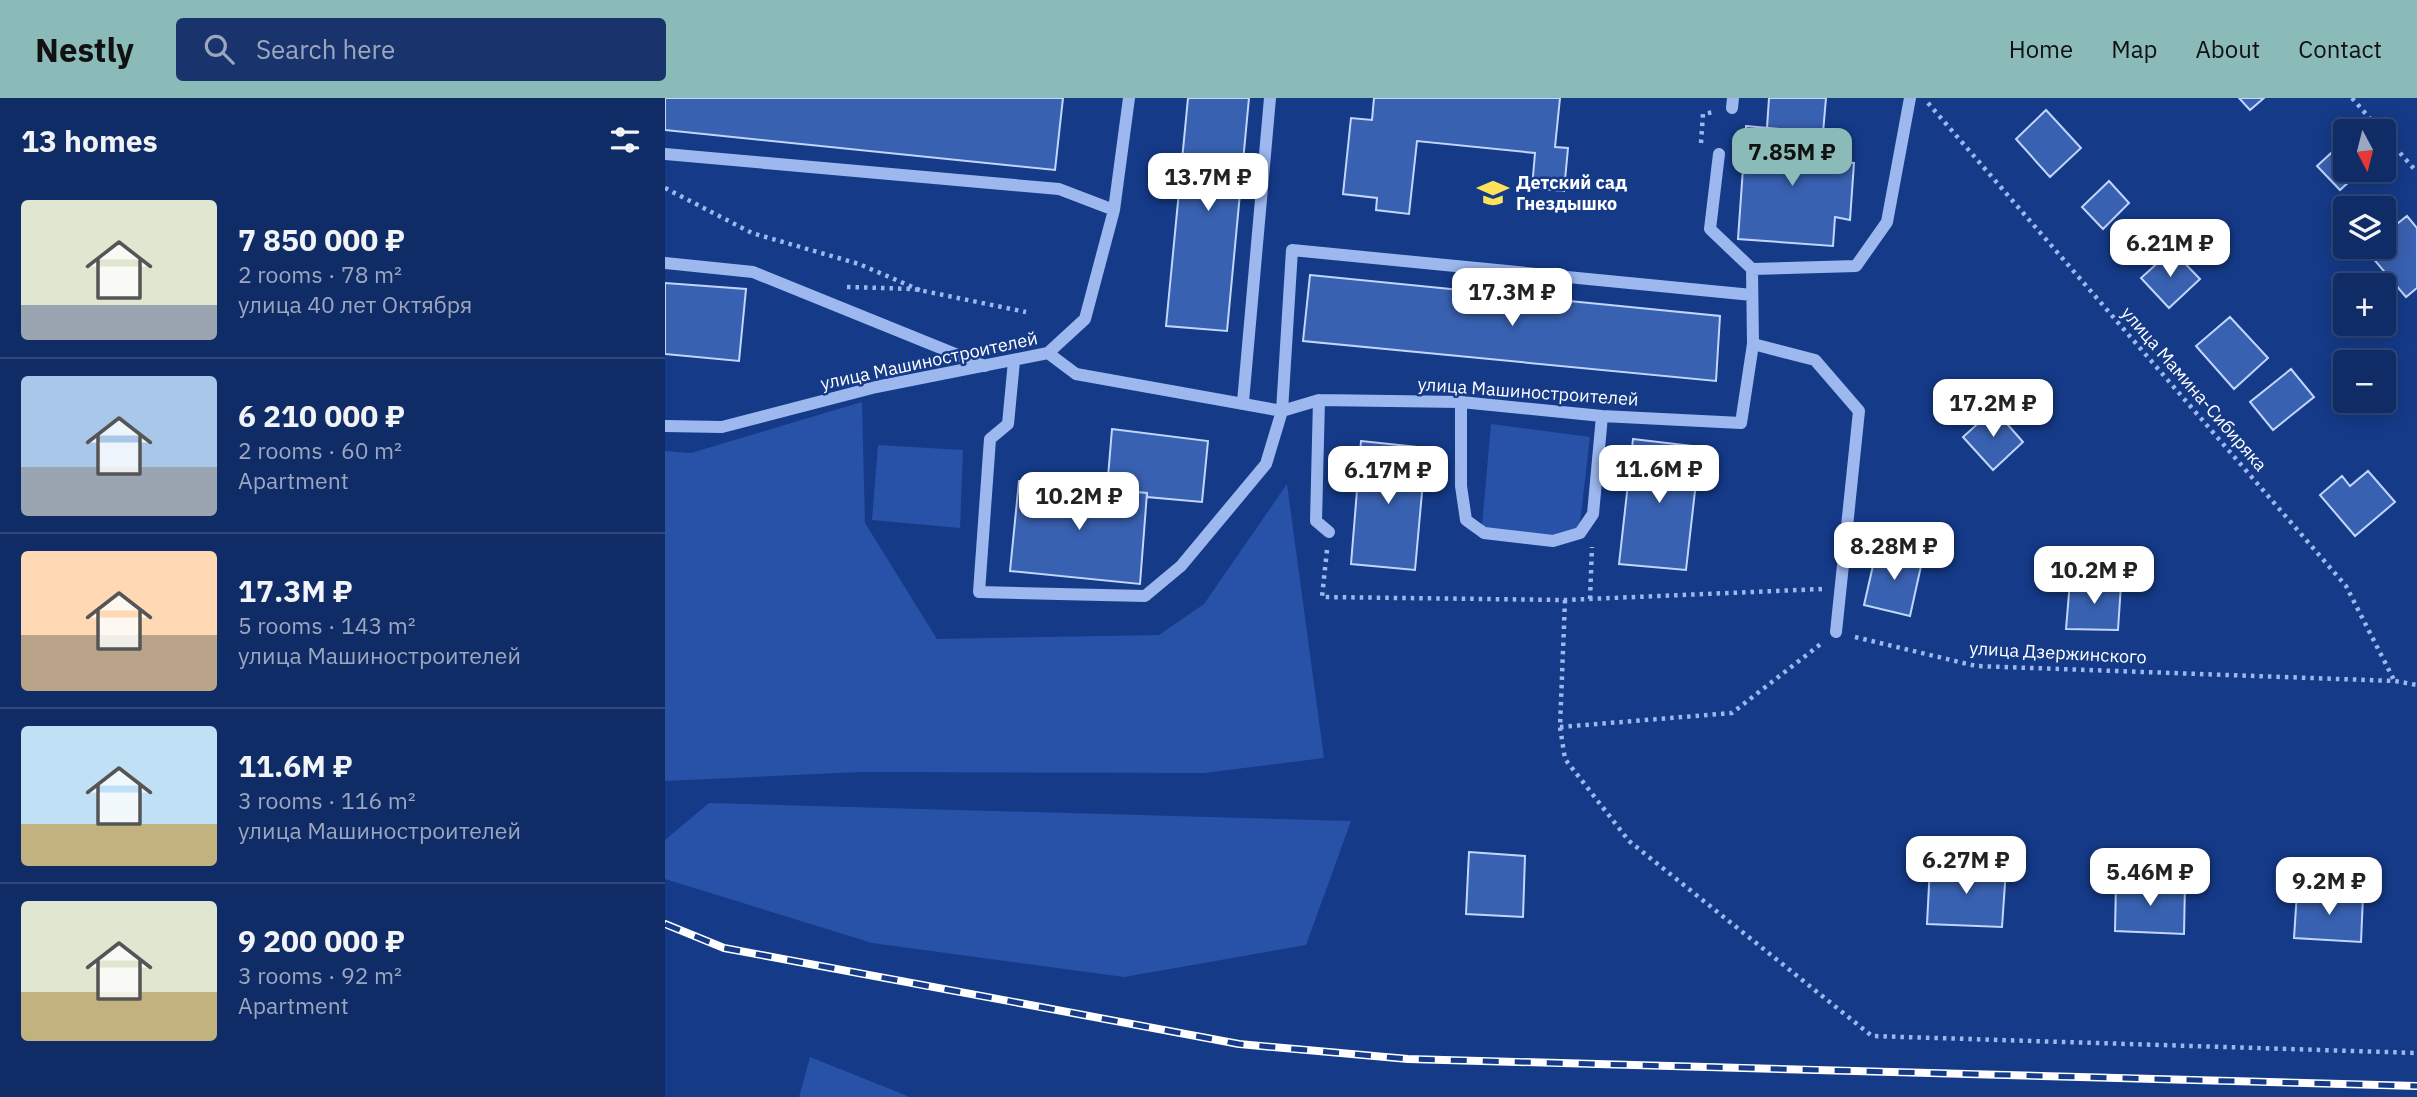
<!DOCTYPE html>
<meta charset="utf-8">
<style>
:root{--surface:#102c66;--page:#19346c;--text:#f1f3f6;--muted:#9ca7bf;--line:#30487a;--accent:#8bbbb9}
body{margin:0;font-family:"IBM Plex Sans",sans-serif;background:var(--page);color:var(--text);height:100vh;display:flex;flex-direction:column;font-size:26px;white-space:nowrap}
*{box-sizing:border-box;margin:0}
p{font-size:23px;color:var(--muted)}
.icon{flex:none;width:38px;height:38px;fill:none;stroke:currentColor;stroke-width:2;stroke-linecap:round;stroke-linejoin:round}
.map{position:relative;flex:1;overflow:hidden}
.sheet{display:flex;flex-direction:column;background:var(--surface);width:665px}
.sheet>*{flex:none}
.needle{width:46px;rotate:173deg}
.buttons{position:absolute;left:1668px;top:21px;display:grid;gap:14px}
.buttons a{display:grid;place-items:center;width:63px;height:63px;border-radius:7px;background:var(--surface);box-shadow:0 4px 18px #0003,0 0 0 2px var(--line);font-size:35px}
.price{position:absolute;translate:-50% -60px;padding:0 16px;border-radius:14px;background:#fff;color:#222;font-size:23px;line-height:46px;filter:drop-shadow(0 2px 4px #0008)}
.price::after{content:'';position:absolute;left:50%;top:42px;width:21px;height:16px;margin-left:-10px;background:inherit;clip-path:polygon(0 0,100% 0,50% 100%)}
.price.current{background:var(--accent);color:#111}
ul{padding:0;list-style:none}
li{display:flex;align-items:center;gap:21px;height:175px;padding:0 21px}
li+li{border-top:2px solid var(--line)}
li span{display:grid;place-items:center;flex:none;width:196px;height:140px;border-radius:7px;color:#555}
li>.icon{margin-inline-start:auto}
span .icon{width:84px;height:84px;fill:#fffc;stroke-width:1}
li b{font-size:30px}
h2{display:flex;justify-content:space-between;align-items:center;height:84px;padding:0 21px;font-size:30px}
header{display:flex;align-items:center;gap:42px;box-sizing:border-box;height:98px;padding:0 35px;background:var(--accent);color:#111}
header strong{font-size:33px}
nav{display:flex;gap:38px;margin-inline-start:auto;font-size:24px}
.search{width:490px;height:63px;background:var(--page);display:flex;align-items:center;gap:18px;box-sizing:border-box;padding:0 24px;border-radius:7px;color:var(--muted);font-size:26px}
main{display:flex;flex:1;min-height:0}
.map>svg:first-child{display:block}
.green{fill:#2752a7}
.building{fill:#3961b1;stroke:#c2d5fb;stroke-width:2}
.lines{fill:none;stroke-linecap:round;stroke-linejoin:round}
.path{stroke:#9cb8ef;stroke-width:4.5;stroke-dasharray:3.5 5;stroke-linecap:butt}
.minor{stroke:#9cb8ef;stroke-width:12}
.rail-casing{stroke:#fff;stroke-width:8}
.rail{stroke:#153a88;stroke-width:5;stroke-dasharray:16;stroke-linecap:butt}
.labels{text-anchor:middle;stroke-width:5;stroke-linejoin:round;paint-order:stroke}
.poi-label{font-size:18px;font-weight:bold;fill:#fff;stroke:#153a88;text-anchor:start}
.street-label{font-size:18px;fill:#fff;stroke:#153a88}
</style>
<header>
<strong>Nestly</strong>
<div class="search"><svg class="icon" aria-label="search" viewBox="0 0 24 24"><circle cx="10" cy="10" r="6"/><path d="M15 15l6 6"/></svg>Search here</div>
<nav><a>Home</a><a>Map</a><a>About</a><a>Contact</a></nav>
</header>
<main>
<section class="sheet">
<h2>13 homes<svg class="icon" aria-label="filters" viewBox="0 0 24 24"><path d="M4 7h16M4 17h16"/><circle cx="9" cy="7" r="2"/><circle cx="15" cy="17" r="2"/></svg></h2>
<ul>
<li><span style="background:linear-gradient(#dfe7d0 75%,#9aa5b1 0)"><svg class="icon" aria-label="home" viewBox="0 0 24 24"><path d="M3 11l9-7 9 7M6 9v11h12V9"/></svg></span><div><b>7 850 000 ₽</b><p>2 rooms · 78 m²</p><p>улица 40 лет Октября</p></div></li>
<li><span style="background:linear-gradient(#a9c7e8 65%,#9aa5b1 0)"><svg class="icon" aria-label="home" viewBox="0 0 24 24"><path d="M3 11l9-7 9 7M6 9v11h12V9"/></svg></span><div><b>6 210 000 ₽</b><p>2 rooms · 60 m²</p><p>Apartment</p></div></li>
<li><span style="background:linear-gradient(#ffd9b3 60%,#b9a48a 0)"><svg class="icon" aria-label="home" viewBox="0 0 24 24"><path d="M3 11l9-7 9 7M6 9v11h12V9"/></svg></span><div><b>17.3M ₽</b><p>5 rooms · 143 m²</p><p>улица Машиностроителей</p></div></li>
<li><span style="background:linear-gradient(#bfe0f5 70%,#c2b280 0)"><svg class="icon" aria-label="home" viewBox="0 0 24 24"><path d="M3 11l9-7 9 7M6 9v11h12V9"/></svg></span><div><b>11.6M ₽</b><p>3 rooms · 116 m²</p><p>улица Машиностроителей</p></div></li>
<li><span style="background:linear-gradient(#dfe7d0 65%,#c2b280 0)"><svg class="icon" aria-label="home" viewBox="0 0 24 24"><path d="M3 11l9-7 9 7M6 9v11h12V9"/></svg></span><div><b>9 200 000 ₽</b><p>3 rooms · 92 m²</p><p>Apartment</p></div></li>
</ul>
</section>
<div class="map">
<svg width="1752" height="999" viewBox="0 0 1752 999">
<rect width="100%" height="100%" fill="#153a88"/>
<path class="green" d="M197 304 200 425 272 541 494 537 539 506 622 386 659 660 539 675 197 674 0 683V353L26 355Z
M826 326 925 339 913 442 816 439Z
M213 347 298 352 295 430 207 422Z
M44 705 686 723 641 847 459 879 207 845 0 781V742Z
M145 959 245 999H134Z"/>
<path class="building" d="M0 0H398L390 72 0 32Z
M523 0H584L562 233 501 228Z
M709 0H895L890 49 903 50 899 93 867 90 870 55 752 43 744 116 711 112 712 100 678 96 686 20 707 22Z
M1104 0H1161L1158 35 1102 30Z
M1574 0H1599L1585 12Z
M1381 12 1416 50 1385 79 1351 41Z
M1081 28 1158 35 1155 62 1189 65 1185 122 1170 119 1168 148 1073 141Z
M1677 45 1680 48V72H1697L1675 92 1652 68Z
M1444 83 1464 105 1438 131 1417 109Z
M1742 118 1752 130V190L1741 199 1701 152 1704 149H1718V137Z
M1507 152 1535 181 1504 210 1476 180Z
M645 177 1055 218 1051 283 638 243Z
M0 185 81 191 74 263 0 256Z
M1565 219 1603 260 1569 291 1531 248Z
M1626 271 1649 299 1608 332 1585 304Z
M1329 311 1358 344 1328 372 1298 339Z
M447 331 543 343 537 404 482 399V395L442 391Z
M968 341 1035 349 1021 472 954 466Z
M696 343 761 350 750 472 686 466Z
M1703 373 1730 404 1690 438 1655 397 1677 378 1685 388Z
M354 383 482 395 475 486 345 473Z
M1212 450 1258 459 1245 518 1199 507Z
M1405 483 1456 486 1453 532 1401 531Z
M804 754 860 758 858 819 801 816Z
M1265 768 1341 771 1337 829 1262 826Z
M1451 784 1520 785 1519 836 1450 833Z
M1632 794 1698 798 1696 844 1629 840Z"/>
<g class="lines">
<path class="path" d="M1687 0 1716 33
M1263 5 1681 488 1729 582
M1718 36 1752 74
M1036 45 1038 16 1049 14
M0 90 87 135 194 166 257 193
M182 189 249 191 361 214
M662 452 657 499 900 502 1157 491
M925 501 927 449
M900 502 895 629 900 661 964 743 1207 938 1752 955
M1190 539 1311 568 1730 583 1752 587
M895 629 1067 615 1157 545"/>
<path class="minor" d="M1067 10 1068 0
M0 56 394 91 449 112
M1054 56 1045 131 1087 171
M0 165 88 174 320 268
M1088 246 1150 262 1194 313 1171 534
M383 255 411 276 617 313 654 302 796 304 937 318 1076 325 1088 246 1087 171 1191 168 1222 124 1245 0
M349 263 343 326 325 341 314 494 480 498 516 468 601 366 617 313 627 152 1087 197
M654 302 651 423 664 434
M578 304 605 0
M796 304V388L801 422 819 435 888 443 915 435 928 416 937 318
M0 328 57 329 211 289 383 255 420 221 449 112 464 0"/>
<defs>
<path id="rail" d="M0 826 59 850 574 946 743 961 1752 988"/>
</defs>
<use href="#rail" class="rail-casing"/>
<use href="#rail" class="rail"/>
</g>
<defs>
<symbol id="school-bare" viewBox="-9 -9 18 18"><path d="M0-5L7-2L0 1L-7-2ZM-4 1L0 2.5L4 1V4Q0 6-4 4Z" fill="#ffe259" stroke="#153a88" stroke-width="2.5" paint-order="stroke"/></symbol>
</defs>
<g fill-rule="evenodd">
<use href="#school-bare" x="806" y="73" width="44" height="44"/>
</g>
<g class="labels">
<g class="poi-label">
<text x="851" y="91">Детский сад<tspan x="851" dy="21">Гнездышко</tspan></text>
</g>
<g class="street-label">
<text transform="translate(264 263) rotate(-12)" y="6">улица Машиностроителей</text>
<text transform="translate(1529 291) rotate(49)" y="6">улица Мамина-Сибиряка</text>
<text transform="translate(863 294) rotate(4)" y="6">улица Машиностроителей</text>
<text transform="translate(1393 555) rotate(3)" y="6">улица Дзержинского</text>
</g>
</g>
</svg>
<div class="buttons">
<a><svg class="needle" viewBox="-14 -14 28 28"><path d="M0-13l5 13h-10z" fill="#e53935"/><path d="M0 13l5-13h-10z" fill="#9ca7bf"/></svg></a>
<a><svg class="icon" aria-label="layers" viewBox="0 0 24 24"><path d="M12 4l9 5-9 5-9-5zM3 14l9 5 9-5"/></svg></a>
<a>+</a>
<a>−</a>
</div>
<b class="price current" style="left:1127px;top:90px">7.85M ₽</b>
<b class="price" style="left:543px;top:115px">13.7M ₽</b>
<b class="price" style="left:1505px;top:181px">6.21M ₽</b>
<b class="price" style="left:847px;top:230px">17.3M ₽</b>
<b class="price" style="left:1328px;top:341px">17.2M ₽</b>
<b class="price" style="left:994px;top:407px">11.6M ₽</b>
<b class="price" style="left:723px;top:408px">6.17M ₽</b>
<b class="price" style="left:414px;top:434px">10.2M ₽</b>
<b class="price" style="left:1229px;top:484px">8.28M ₽</b>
<b class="price" style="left:1429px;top:508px">10.2M ₽</b>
<b class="price" style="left:1301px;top:798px">6.27M ₽</b>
<b class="price" style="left:1485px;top:810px">5.46M ₽</b>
<b class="price" style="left:1664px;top:819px">9.2M ₽</b>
</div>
</main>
